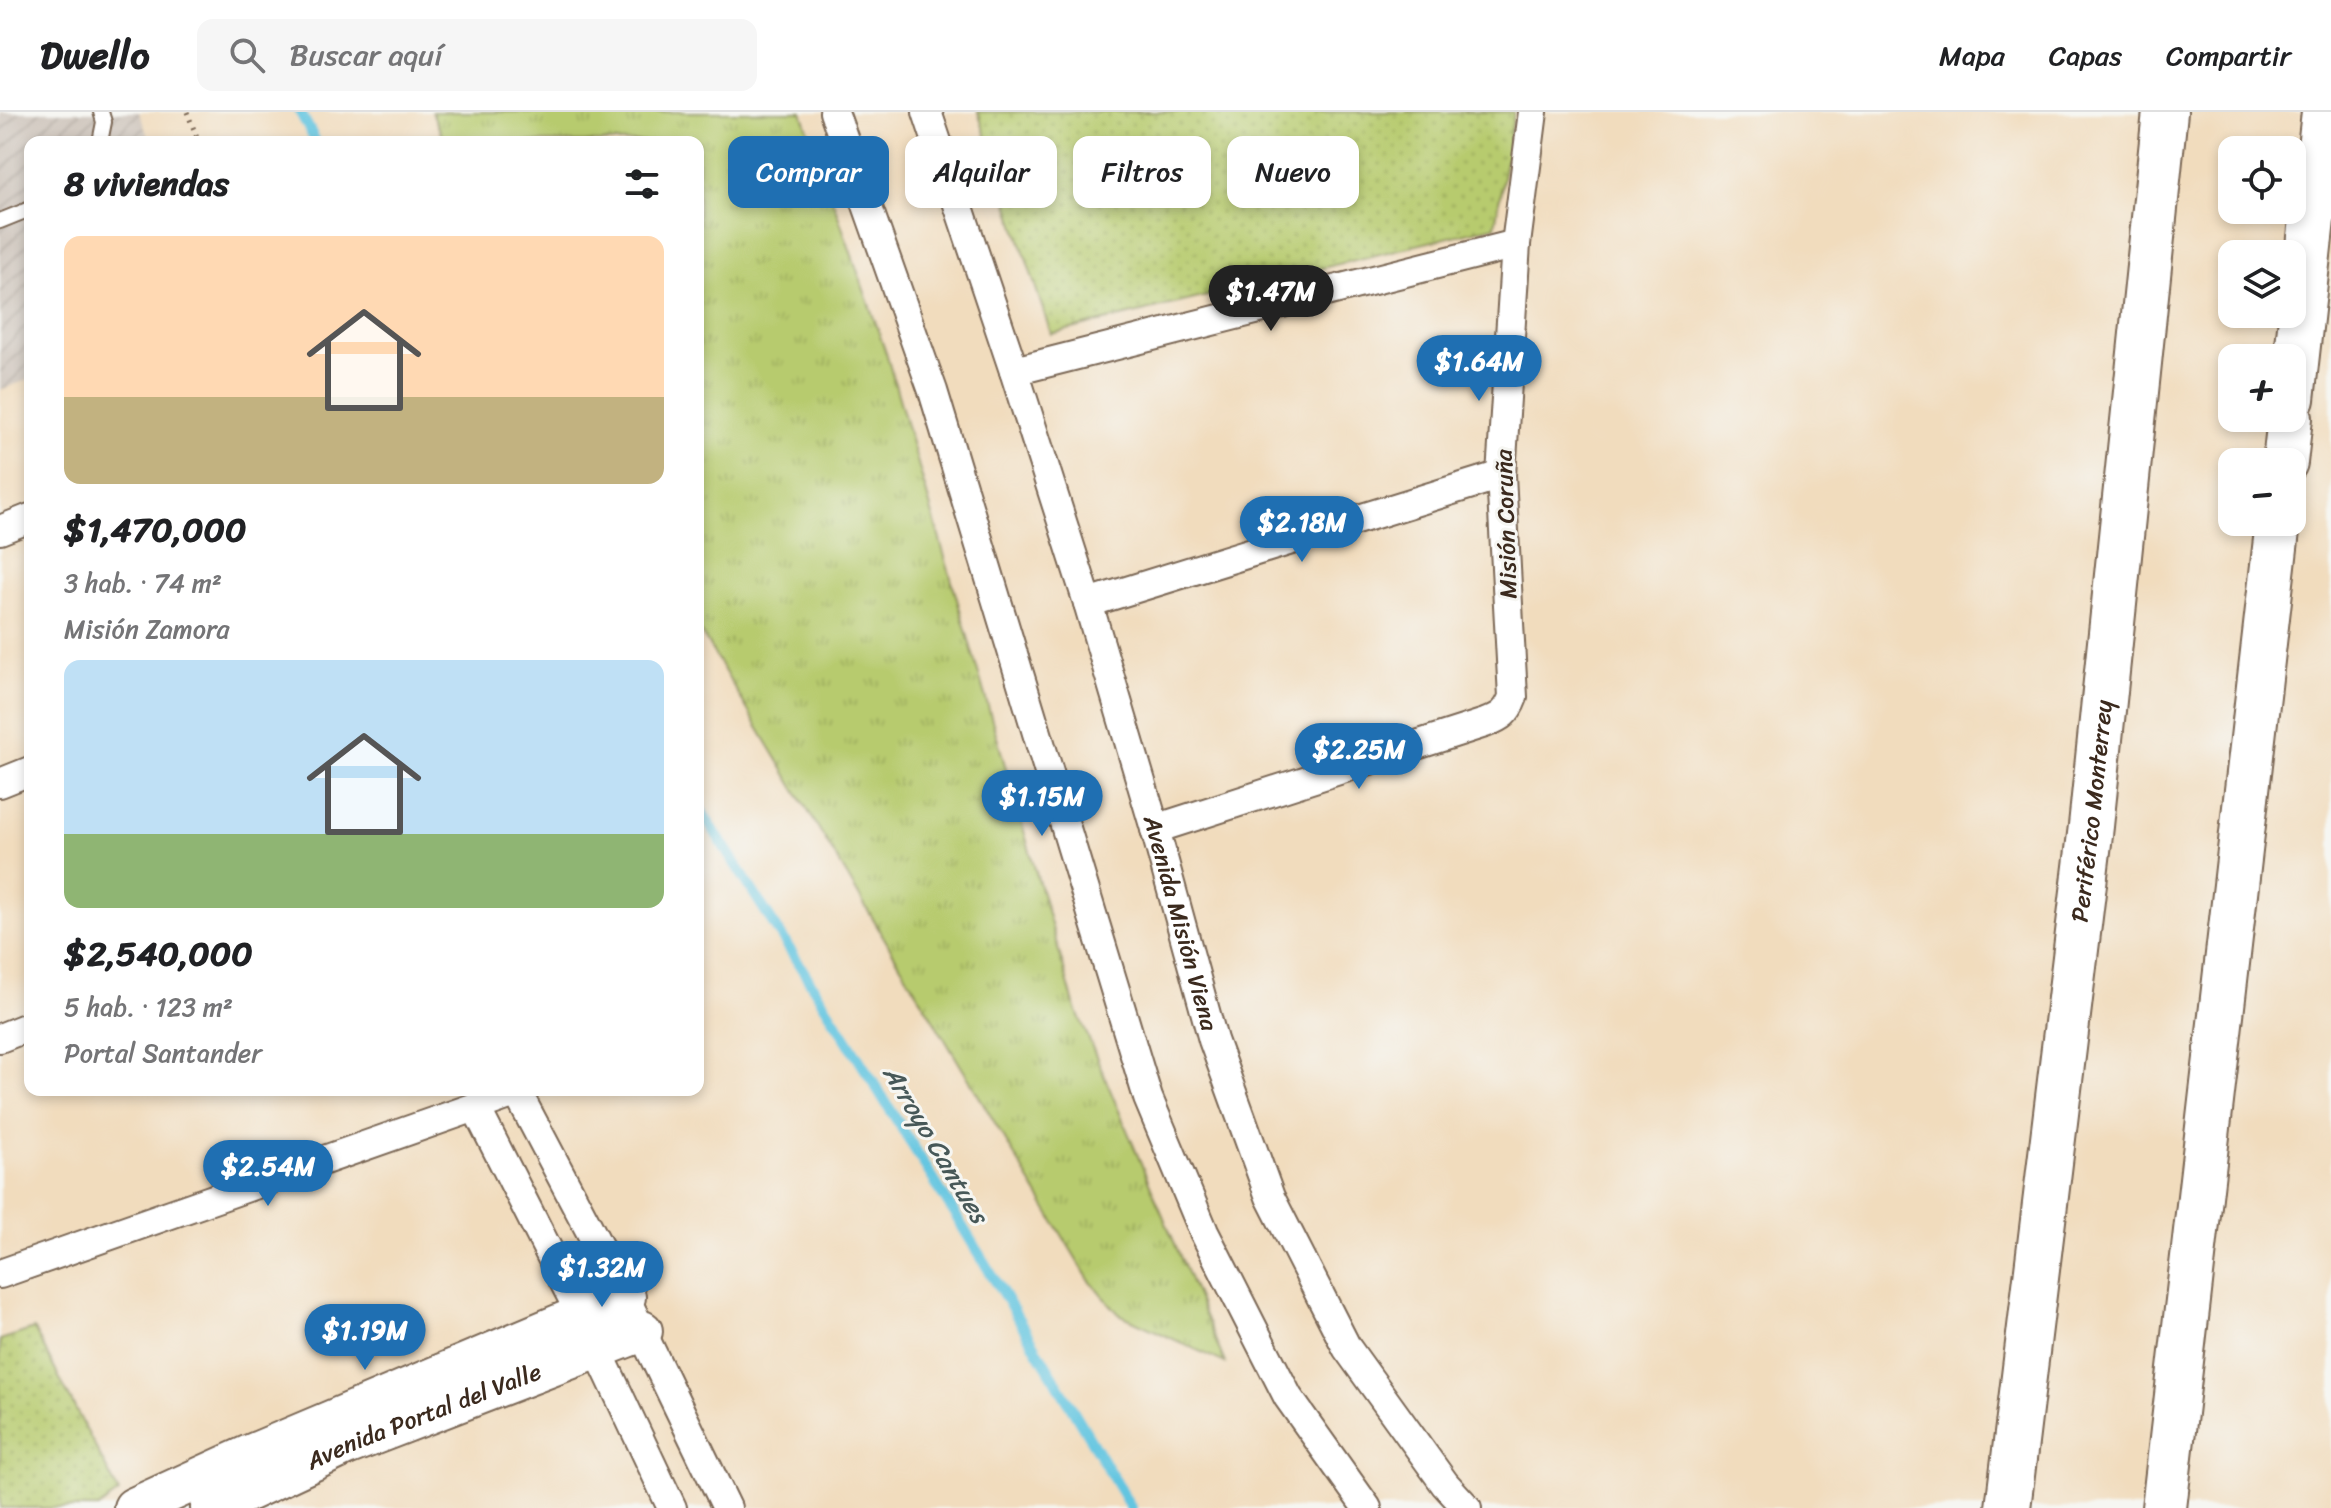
<!DOCTYPE html>
<html lang="es">
<meta charset="utf-8">
<style>
:root{--surface:#fff;--page:#f6f6f6;--text:#202124;--muted:#757577;--line:#e0e0e0;--accent:#1f6fb2}
body{margin:0;font-family:Sriracha,sans-serif;background:var(--page);color:var(--text);height:100vh;display:flex;flex-direction:column;font-size:30px;white-space:nowrap}
*{box-sizing:border-box;margin:0}
p{font-size:26px;color:var(--muted)}
.icon{flex:none;width:44px;height:44px;fill:none;stroke:currentColor;stroke-width:2;stroke-linecap:round;stroke-linejoin:round}
.map{position:relative;flex:1;overflow:hidden}
.sheet{position:absolute;left:24px;top:24px;width:680px;height:960px;display:flex;flex-direction:column;background:var(--surface);border-radius:16px;box-shadow:0 4px 12px #0003}
.sheet>*{flex:none}
.hud{position:absolute;left:728px;top:24px;width:760px;height:72px;display:flex;gap:16px}
.tools{position:absolute;left:2218px;top:24px;display:grid;gap:16px}
.tools a{display:grid;place-items:center;width:88px;height:88px;border-radius:16px;background:var(--surface);box-shadow:0 4px 12px #0003;font-size:40px}
.price{position:absolute;translate:-50% -68px;padding:0 18px;border-radius:28px;background:var(--accent);color:#fff;font-size:26px;line-height:52px;filter:drop-shadow(0 2px 4px #0008)}
.price::after{content:'';position:absolute;left:50%;top:48px;width:24px;height:18px;margin-left:-12px;background:inherit;clip-path:polygon(0 0,100% 0,50% 100%)}
.price.current{background:#222;color:#fff}
ul{padding:0;list-style:none}
li{display:grid;align-content:center;gap:16px;height:424px;padding:0 40px}
li span{display:grid;place-items:center;height:248px;border-radius:16px;color:#555}
li>.icon{margin-inline-start:auto}
span .icon{width:144px;height:144px;fill:#fffc;stroke-width:1}
li b{font-size:34px}
h2{display:flex;justify-content:space-between;align-items:center;height:96px;padding:0 40px;font-size:34px}
.tag{padding:0 28px;border-radius:16px;background:var(--surface);box-shadow:0 4px 12px #0003;font-size:28px;line-height:72px}
.tag.current{background:var(--accent);color:#fff}
header{display:flex;align-items:center;gap:48px;box-sizing:border-box;height:112px;padding:0 40px;background:var(--surface);border-bottom:2px solid var(--line)}
header strong{font-size:38px}
nav{display:flex;gap:44px;margin-inline-start:auto;font-size:28px}
.search{width:560px;height:72px;background:var(--page);display:flex;align-items:center;gap:20px;box-sizing:border-box;padding:0 28px;border-radius:16px;color:var(--muted);font-size:30px}
.map>svg:first-child{display:block}
.industrial{fill:url(#industrial-furrows)}
.grass{fill:url(#grass-tufts);stroke:#797a46;stroke-width:2}
.park{fill:url(#park-dots);stroke:#797a46;stroke-width:2}
.lines{fill:none;stroke-linecap:round;stroke-linejoin:round}
.stream{stroke:#62c5e0;stroke-width:11}
.lane-casing{stroke:#7b6856;stroke-width:18}
.street-casing{stroke:#7b6856;stroke-width:32}
.secondary-casing{stroke:#7b6856;stroke-width:44}
.highway-casing{stroke:#7b6856;stroke-width:48}
.path{stroke:#7b6856;stroke-width:5;stroke-dasharray:2 6;stroke-linecap:butt}
.lane{stroke:#fff;stroke-width:14}
.street{stroke:#fff;stroke-width:28}
.secondary{stroke:#fff;stroke-width:40}
.highway{stroke:#fff;stroke-width:44}
.labels{text-anchor:middle;stroke-width:6;stroke-linejoin:round;paint-order:stroke}
.street-label{font-size:24px;fill:#3b2a1e;stroke:#f6f6f2}
.water-label{font-size:26px;font-style:italic;fill:#475858;stroke:#f6f6f2}
</style>
<header>
<strong>Dwello</strong>
<div class="search"><svg class="icon" aria-label="search" viewBox="0 0 24 24"><circle cx="10" cy="10" r="6"/><path d="M15 15l6 6"/></svg>Buscar aquí</div>
<nav><a>Mapa</a><a>Capas</a><a>Compartir</a></nav>
</header>
<div class="map">
<svg width="2331" height="1396" viewBox="0 0 2331 1396">
<defs>
<pattern id="industrial-furrows" width="10" height="10" patternUnits="userSpaceOnUse" patternTransform="scale(2)"><rect width="10" height="10" fill="#ccc2b9"/><path d="M-1 1l2-2M0 10L10 0M9 11l2-2" fill="none" stroke="#b0a79f"/></pattern>
<pattern id="grass-tufts" width="24" height="20" patternUnits="userSpaceOnUse" patternTransform="scale(2)"><rect width="24" height="20" fill="#b7cb6e"/><path d="M3 7l-1-3M5 7V3M7 7l1-3M15 17l-1-3M17 17v-4M19 17l1-3" fill="none" stroke="#9eae5f"/></pattern>
<pattern id="park-dots" width="8" height="8" patternUnits="userSpaceOnUse" patternTransform="scale(2)"><rect width="8" height="8" fill="#b7cb6e"/><path d="M2 2h.1M6 6h.1" fill="none" stroke="#9eae5f" stroke-width="1.8" stroke-linecap="round"/></pattern>
</defs>
<rect width="100%" height="100%" fill="#f6f6f2"/>
<filter id="ink" filterUnits="userSpaceOnUse"><feTurbulence type="fractalNoise" baseFrequency=".0125" numOctaves="2"/><feDisplacementMap in="SourceGraphic" scale="16" xChannelSelector="R" yChannelSelector="G"/><feConvolveMatrix kernelMatrix="1 2 1 2 8 2 1 2 1" color-interpolation-filters="sRGB"/></filter>
<filter id="wash" filterUnits="userSpaceOnUse"><feTurbulence type="fractalNoise" baseFrequency=".006" numOctaves="4" result="noise"/><feDisplacementMap in="SourceGraphic" scale="32" xChannelSelector="R" yChannelSelector="G"/><feGaussianBlur stdDeviation="1.8" result="paint"/><feColorMatrix in="noise" values="0 0 0 0 0 0 0 0 0 0 0 0 0 0 0 0 0 1.4 0 .05"/><feComposite in="paint" operator="in"/></filter>
<g filter="url(#wash)">
<rect width="100%" height="100%" fill="#f1dcbd"/>
<path class="industrial" d="M0 0H139L150 30H30V267L0 278Z"/>
<path class="grass" d="M432 0H802L886 241 1074 892 1225 1251 1119 1202 1089 1168 698 515V30H445Z"/>
<path class="park" d="M978 0H1514L1495 114 1051 222Z
M34 1217 119 1381 98 1396H0V1228Z"/>
<g class="lines">
<path class="stream" d="M300 0 316 30
M698 694C847 925 992 1159 1131 1396"/>
</g>
</g>
<g filter="url(#ink)">
<g class="lines">
<defs>
<path id="lane" d="M100 30 104 10 101 0
M0 109 30 97"/>
<g id="street">
<path d="M834 0 933 279 1148 986 1204 1120 1288 1285 1367 1396"/>
<path id="s1" d="M927 0 1014 259 1088 491 1155 717 1213 928 1270 1085 1347 1236 1445 1372 1467 1396"/>
<path d="M1014 259 1516 132"/>
<path d="M0 418 30 406"/>
<path d="M1088 491 1501 363"/>
<path d="M0 671 30 659"/>
<path d="M1155 717 1485 611C1501 605 1507 601 1513 585L1501 363 1516 132 1533 0"/>
<path d="M0 926 30 914"/>
<path d="M516 978 625 1185 727 1396"/>
<path d="M476 996 581 1203 672 1396"/>
<path d="M0 1162 518 980"/>
</g>
<g id="secondary">
<path d="M134 1396 248 1344 625 1185"/>
<path id="s2" d="M211 1396 346 1333 642 1219"/>
</g>
<g id="highway">
<path d="M2292 287 2324 0"/>
<path d="M2285 350 2290 306"/>
<path id="s3" d="M2008 1396 2091 714 2165 0"/>
<path d="M2164 1396 2278 410"/>
</g>
</defs>
<use href="#lane" class="lane-casing"/>
<use href="#street" class="street-casing"/>
<use href="#secondary" class="secondary-casing"/>
<use href="#highway" class="highway-casing"/>
<path class="path" d="M187 0 199 30"/>
<use href="#lane" class="lane"/>
<use href="#street" class="street"/>
<use href="#secondary" class="secondary"/>
<use href="#highway" class="highway"/>
</g>
</g>
<g class="labels">
<g class="street-label">
<text transform="translate(1506 412) rotate(-92)" y="8">Misión Coruña</text>
<text dy="8" stroke="none"><textPath href="#s3" startOffset="702">Periférico Monterrey</textPath></text>
<text dy="8" stroke="none"><textPath href="#s1" startOffset="850">Avenida Misión Viena</textPath></text>
<text dy="8" stroke="none"><textPath href="#s2" startOffset="232">Avenida Portal del Valle</textPath></text>
</g>
<g class="water-label">
<text transform="translate(936 1032) rotate(59)" y="9">Arroyo Cantues</text>
</g>
</g>
</svg>
<div class="tools">
<a><svg class="icon" aria-label="locate" viewBox="0 0 24 24"><circle cx="12" cy="12" r="6"/><path d="M12 2v4M12 18v4M2 12h4M18 12h4"/></svg></a>
<a><svg class="icon" aria-label="layers" viewBox="0 0 24 24"><path d="M12 4l9 5-9 5-9-5zM3 14l9 5 9-5"/></svg></a>
<a>+</a>
<a>−</a>
</div>
<b class="price current" style="left:1271px;top:221px">$1.47M</b>
<b class="price" style="left:1479px;top:291px">$1.64M</b>
<b class="price" style="left:1302px;top:452px">$2.18M</b>
<b class="price" style="left:1359px;top:679px">$2.25M</b>
<b class="price" style="left:1042px;top:726px">$1.15M</b>
<b class="price" style="left:268px;top:1096px">$2.54M</b>
<b class="price" style="left:602px;top:1197px">$1.32M</b>
<b class="price" style="left:365px;top:1260px">$1.19M</b>
<div class="hud">
<a class="tag current">Comprar</a>
<a class="tag">Alquilar</a>
<a class="tag">Filtros</a>
<a class="tag">Nuevo</a>
</div>
<section class="sheet">
<h2>8 viviendas<svg class="icon" aria-label="filters" viewBox="0 0 24 24"><path d="M4 7h16M4 17h16"/><circle cx="9" cy="7" r="2"/><circle cx="15" cy="17" r="2"/></svg></h2>
<ul>
<li><span style="background:linear-gradient(#ffd9b3 65%,#c2b280 0)"><svg class="icon" aria-label="home" viewBox="0 0 24 24"><path d="M3 11l9-7 9 7M6 9v11h12V9"/></svg></span><div><b>$1,470,000</b><p>3 hab. · 74 m²</p><p>Misión Zamora</p></div></li>
<li><span style="background:linear-gradient(#bfe0f5 70%,#8fb573 0)"><svg class="icon" aria-label="home" viewBox="0 0 24 24"><path d="M3 11l9-7 9 7M6 9v11h12V9"/></svg></span><div><b>$2,540,000</b><p>5 hab. · 123 m²</p><p>Portal Santander</p></div></li>
</ul>
</section>
</div>
